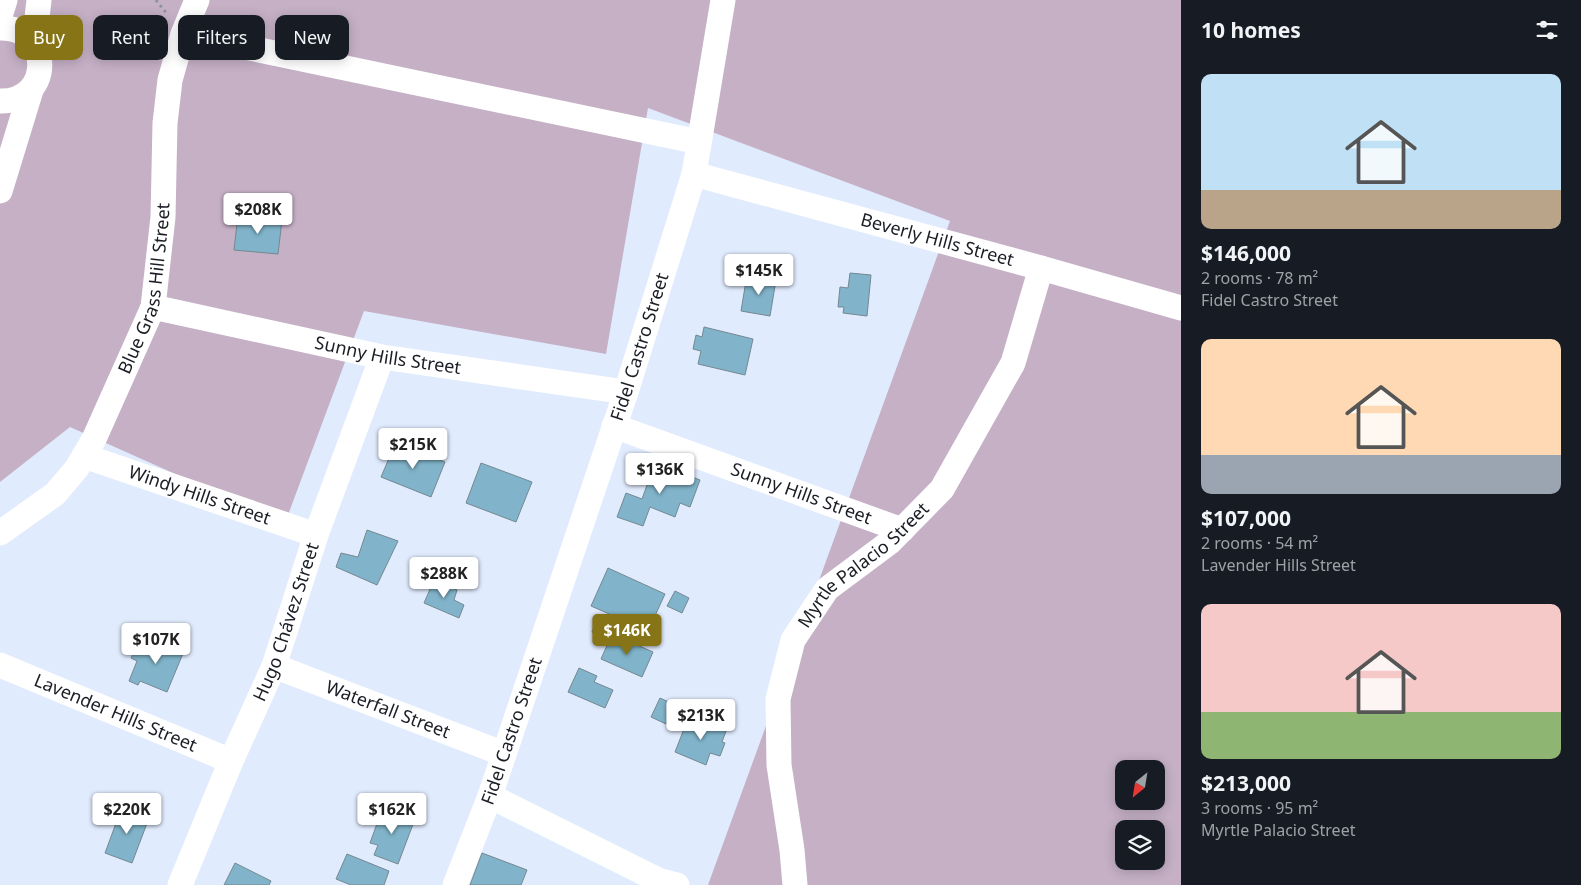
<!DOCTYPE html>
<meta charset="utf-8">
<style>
:root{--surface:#171b24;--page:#20242c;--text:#f1f3f6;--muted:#9ea1a6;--accent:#877416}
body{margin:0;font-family:"Noto Sans",sans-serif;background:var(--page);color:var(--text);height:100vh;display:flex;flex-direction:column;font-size:19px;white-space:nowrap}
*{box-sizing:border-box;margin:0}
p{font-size:16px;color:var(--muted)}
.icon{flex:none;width:28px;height:28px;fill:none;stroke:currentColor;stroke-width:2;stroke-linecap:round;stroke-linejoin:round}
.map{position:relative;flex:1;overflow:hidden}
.side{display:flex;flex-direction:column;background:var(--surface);width:400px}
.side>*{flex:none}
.top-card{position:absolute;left:15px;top:15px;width:475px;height:45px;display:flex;gap:10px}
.needle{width:32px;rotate:210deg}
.controls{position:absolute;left:1115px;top:760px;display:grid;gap:10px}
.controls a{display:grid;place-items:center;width:50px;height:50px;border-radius:10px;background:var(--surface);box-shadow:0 2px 12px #0003;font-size:25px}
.price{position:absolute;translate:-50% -42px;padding:0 11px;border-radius:5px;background:#fff;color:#222;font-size:16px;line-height:32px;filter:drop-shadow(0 1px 2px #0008)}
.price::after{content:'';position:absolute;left:50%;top:30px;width:15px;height:11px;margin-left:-8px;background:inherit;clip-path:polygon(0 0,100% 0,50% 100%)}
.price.active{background:var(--accent);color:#fff}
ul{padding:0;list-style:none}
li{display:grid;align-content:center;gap:10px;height:265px;padding:0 20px}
li span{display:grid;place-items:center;height:155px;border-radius:10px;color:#555}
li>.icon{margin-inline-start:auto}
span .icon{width:90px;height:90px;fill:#fffc;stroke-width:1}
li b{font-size:21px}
h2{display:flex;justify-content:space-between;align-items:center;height:60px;padding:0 20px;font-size:21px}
.tag{padding:0 18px;border-radius:10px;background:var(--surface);box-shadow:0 2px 12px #0003;font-size:18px;line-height:45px}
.tag.active{background:var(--accent);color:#fff}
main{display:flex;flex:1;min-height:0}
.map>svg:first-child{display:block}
.green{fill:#c5b0c6;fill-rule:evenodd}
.building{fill:#81b4ca;stroke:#748891}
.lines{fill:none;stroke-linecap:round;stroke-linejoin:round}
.path{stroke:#8a929f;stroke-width:3;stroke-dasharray:2.5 4;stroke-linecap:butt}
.minor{stroke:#fff;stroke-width:25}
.labels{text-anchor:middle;stroke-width:5;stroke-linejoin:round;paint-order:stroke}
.street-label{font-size:18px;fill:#1a1d24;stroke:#fff}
</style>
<main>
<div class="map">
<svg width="1181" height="885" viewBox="0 0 1181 885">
<rect width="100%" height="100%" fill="#e0ebfd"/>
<path class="green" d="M0 0H1181V885H708L950 221 648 108 606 354 364 311 285 523 70 427 0 482ZM1124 769H1156V801H1124ZM1124 829H1156V861H1124Z"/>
<path class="building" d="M238 215 282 220 278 254 234 250Z
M850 273 871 275 867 316 843 313 844 307H838L840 287 848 288Z
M747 275 776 280 770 316 741 311Z
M704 327 753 339 745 375 698 364 701 351 693 349 696 335 702 337Z
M396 442 445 462 431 497 381 477Z
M481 463 532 482 516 522 466 503Z
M655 463 700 480 690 507 680 503 675 517 650 507 643 526 617 517 626 493 642 499Z
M367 530 398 541 377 585 336 567 341 553 358 557Z
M608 568 665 594 648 631 591 606Z
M434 580 457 590 454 600 464 605 459 618 424 603Z
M675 591 689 598 682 613 667 606Z
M598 618 611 623 606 637 592 632Z
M612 634 653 652 642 677 601 659Z
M144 639 173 651 175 646 184 651 167 692 140 681 138 685 129 681 137 661 131 658 134 652H138Z
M579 668 597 676 594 682 613 690 605 708 568 692Z
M660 698 675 705 666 724 651 717Z
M689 716 726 731 722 742 725 743 720 756 710 753 706 765 675 752Z
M122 807 149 818 132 863 105 853Z
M383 807 415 819 398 864 374 855 378 845 370 843Z
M482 853 527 870 521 885H470Z
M347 854 389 871 384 885H351L336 879Z
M235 863 271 881 269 885H224Z"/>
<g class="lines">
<path class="path" d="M156 0 167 14"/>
<g class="minor">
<path d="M0 16 5 0"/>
<path d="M0 28C52 26 54 102 0 101"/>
<path d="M183 34 699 142"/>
<path d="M34 44 39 0"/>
<path id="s1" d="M694 174 1041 268 1181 308"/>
<path d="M0 191 31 90"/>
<path id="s2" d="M153 307 382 357 626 392"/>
<path id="s3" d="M614 426 902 530"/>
<path id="s4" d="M84 456 316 535"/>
<path id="s5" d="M0 533 55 494 77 468 94 439 153 307 163 217 165 123 170 80 183 34 197 0"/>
<path id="s6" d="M0 665 231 761"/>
<path id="s7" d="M274 666 504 754"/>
<path d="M490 796 658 880 677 885"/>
<path id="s8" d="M180 885 231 761 274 666 316 535 382 357"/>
<path id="s9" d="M455 885 490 796 626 392 694 174 723 0"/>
<path id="s10" d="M795 885 792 850 779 765 778 699 793 640 827 589 890 542 942 489 1013 363 1041 268"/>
</g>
</g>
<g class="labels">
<g class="street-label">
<text dy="6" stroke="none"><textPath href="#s1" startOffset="252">Beverly Hills Street</textPath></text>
<text dy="6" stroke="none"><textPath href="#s5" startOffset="296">Blue Grass Hill Street</textPath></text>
<text dy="6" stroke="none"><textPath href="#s9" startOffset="569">Fidel Castro Street</textPath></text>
<text dy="6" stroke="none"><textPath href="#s2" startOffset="240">Sunny Hills Street</textPath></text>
<text dy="6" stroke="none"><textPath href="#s3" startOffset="199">Sunny Hills Street</textPath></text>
<text dy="6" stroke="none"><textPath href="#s4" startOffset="122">Windy Hills Street</textPath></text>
<text dy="6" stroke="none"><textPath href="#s10" startOffset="352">Myrtle Palacio Street</textPath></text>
<text dy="6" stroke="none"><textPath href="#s8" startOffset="284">Hugo Chávez Street</textPath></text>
<text dy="6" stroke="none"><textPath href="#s7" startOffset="122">Waterfall Street</textPath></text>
<text dy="6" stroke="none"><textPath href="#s6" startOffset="125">Lavender Hills Street</textPath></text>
<text dy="6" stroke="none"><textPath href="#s9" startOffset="164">Fidel Castro Street</textPath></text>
</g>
</g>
</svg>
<div class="controls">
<a><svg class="needle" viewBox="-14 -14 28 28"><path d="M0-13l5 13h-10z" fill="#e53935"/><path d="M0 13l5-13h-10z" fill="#9ea1a6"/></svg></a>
<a><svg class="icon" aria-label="layers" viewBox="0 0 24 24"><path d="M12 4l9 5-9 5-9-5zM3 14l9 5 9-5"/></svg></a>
</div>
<b class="price" style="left:258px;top:235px">$208K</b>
<b class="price" style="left:759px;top:296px">$145K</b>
<b class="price" style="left:413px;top:470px">$215K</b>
<b class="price" style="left:660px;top:495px">$136K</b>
<b class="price" style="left:444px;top:599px">$288K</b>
<b class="price active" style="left:627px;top:656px">$146K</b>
<b class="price" style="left:156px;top:665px">$107K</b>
<b class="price" style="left:701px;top:741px">$213K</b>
<b class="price" style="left:127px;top:835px">$220K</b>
<b class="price" style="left:392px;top:835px">$162K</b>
<div class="top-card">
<a class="tag active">Buy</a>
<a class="tag">Rent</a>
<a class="tag">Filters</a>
<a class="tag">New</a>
</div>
</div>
<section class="side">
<h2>10 homes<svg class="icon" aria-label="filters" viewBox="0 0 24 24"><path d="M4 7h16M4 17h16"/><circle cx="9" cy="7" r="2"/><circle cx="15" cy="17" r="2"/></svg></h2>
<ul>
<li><span style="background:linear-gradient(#bfe0f5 75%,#b9a48a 0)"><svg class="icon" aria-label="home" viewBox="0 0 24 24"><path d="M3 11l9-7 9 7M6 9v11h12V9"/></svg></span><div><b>$146,000</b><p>2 rooms · 78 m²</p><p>Fidel Castro Street</p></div></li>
<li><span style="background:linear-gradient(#ffd9b3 75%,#9aa5b1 0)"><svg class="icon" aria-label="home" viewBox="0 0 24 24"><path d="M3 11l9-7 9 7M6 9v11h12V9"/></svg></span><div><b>$107,000</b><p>2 rooms · 54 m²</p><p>Lavender Hills Street</p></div></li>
<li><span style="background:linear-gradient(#f6c9c9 70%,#8fb573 0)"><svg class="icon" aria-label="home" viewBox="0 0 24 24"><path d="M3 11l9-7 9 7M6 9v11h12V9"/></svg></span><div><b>$213,000</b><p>3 rooms · 95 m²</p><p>Myrtle Palacio Street</p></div></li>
</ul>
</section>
</main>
